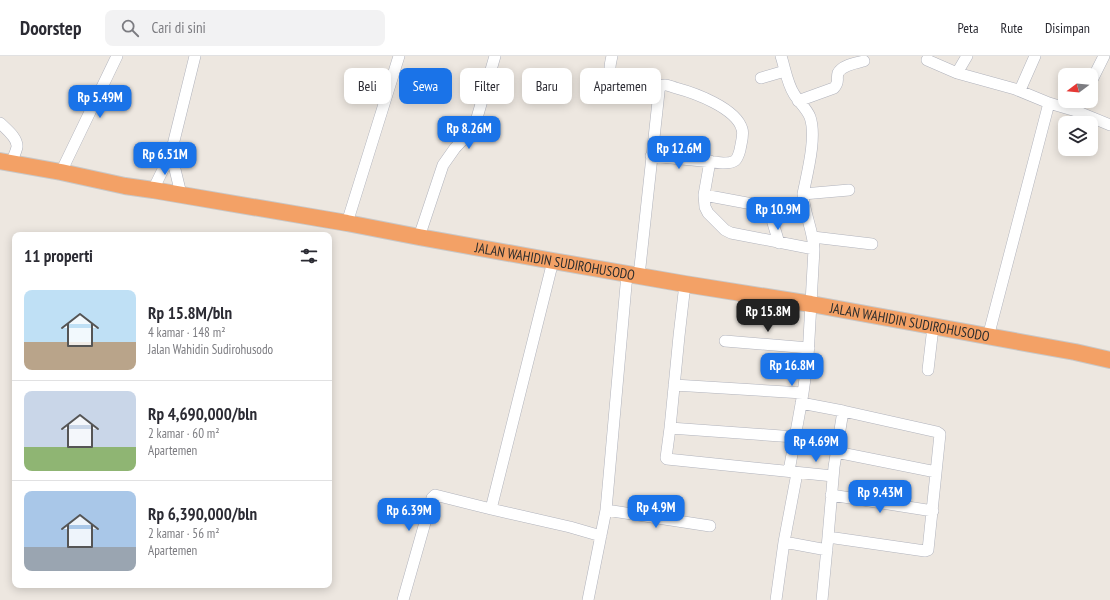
<!DOCTYPE html>
<html lang="id">
<meta charset="utf-8">
<style>
:root{--surface:#fff;--page:#f2f2f3;--text:#2b2b33;--muted:#7c7c81;--line:#e1e1e2;--accent:#1a73e8}
body{margin:0;font-family:"PT Sans Narrow",sans-serif;background:var(--page);color:var(--text);height:100vh;display:flex;flex-direction:column;font-size:15px;white-space:nowrap}
*{box-sizing:border-box;margin:0}
p{font-size:13px;color:var(--muted)}
.icon{flex:none;width:22px;height:22px;fill:none;stroke:currentColor;stroke-width:2;stroke-linecap:round;stroke-linejoin:round}
.map{position:relative;flex:1;overflow:hidden}
.panel{position:absolute;left:12px;top:176px;width:320px;height:356px;display:flex;flex-direction:column;background:var(--surface);border-radius:8px;box-shadow:0 2px 10px #0003}
.panel>*{flex:none}
.banner{position:absolute;left:344px;top:12px;width:380px;height:36px;display:flex;gap:8px}
.needle{width:26px;rotate:254deg}
.buttons{position:absolute;left:1058px;top:12px;display:grid;gap:8px}
.buttons a{display:grid;place-items:center;width:40px;height:40px;border-radius:8px;background:var(--surface);box-shadow:0 2px 10px #0003;font-size:20px}
.price{position:absolute;translate:-50% -34px;padding:0 9px;border-radius:8px;background:var(--accent);color:#fff;font-size:13px;line-height:26px;filter:drop-shadow(0 1px 2px #0008)}
.price::after{content:'';position:absolute;left:50%;top:24px;width:12px;height:9px;margin-left:-6px;background:inherit;clip-path:polygon(0 0,100% 0,50% 100%)}
.price.active{background:#222;color:#fff}
ul{padding:0;list-style:none}
li{display:flex;align-items:center;gap:12px;height:100px;padding:0 12px}
li+li{border-top:1px solid var(--line)}
li span{display:grid;place-items:center;flex:none;width:112px;height:80px;border-radius:8px;color:#555}
li>.icon{margin-inline-start:auto}
span .icon{width:48px;height:48px;fill:#fffc;stroke-width:1}
li b{font-size:17px}
h2{display:flex;justify-content:space-between;align-items:center;height:48px;padding:0 12px;font-size:17px}
.tag{padding:0 14px;border-radius:8px;background:var(--surface);box-shadow:0 2px 10px #0003;font-size:14px;line-height:36px}
.tag.active{background:var(--accent);color:#fff}
header{display:flex;align-items:center;gap:24px;box-sizing:border-box;height:56px;padding:0 20px;background:var(--surface);border-bottom:1px solid var(--line)}
header strong{font-size:19px}
nav{display:flex;gap:22px;margin-inline-start:auto;font-size:14px}
.search{width:280px;height:36px;background:var(--page);display:flex;align-items:center;gap:10px;box-sizing:border-box;padding:0 14px;border-radius:8px;color:var(--muted);font-size:15px}
.map>svg:first-child{display:block}
.lines{fill:none;stroke-linecap:round;stroke-linejoin:round}
.minor-casing{stroke:#b1b3bc;stroke-width:12}
.highway-casing{stroke:#c8c8c8;stroke-width:18}
.minor{stroke:#fff;stroke-width:11}
.highway{stroke:#f3a166;stroke-width:16}
.labels{text-anchor:middle;stroke-width:3;stroke-linejoin:round;paint-order:stroke}
.street-label{font-size:14px;fill:#2d2d2d;stroke:#fff}
</style>
<header>
<strong>Doorstep</strong>
<div class="search"><svg class="icon" aria-label="search" viewBox="0 0 24 24"><circle cx="10" cy="10" r="6"/><path d="M15 15l6 6"/></svg>Cari di sini</div>
<nav><a>Peta</a><a>Rute</a><a>Disimpan</a></nav>
</header>
<div class="map">
<svg width="1110" height="544" viewBox="0 0 1110 544">
<rect width="100%" height="100%" fill="#ede7e0"/>
<g class="lines">
<defs>
<path id="minor" d="M612 0C610 9 608 15 614 23L659 36
M781 0C785 12 787 27 794 38 799 46 807 53 810 61 817 81 807 118 803 138 804 157 813 174 814 193
M967 0 957 17 1015 33 1049 47
M927 4 957 17
M761 22 785 15
M1091 26 1104 0
M1020 34 1035 0
M798 45 834 32C840 25 836 24 838 17 842 9 856 7 864 5
M1076 55 1110 69
M0 67C6 73 18 82 17 91 16 96 13 102 11 107
M171 97 181 138
M710 105 704 139 705 151 708 157 725 174 731 177 814 193 808 301 803 337 789 415
M61 116 117 0
M153 134 171 97 195 0
M803 138 849 134
M704 139 763 150 767 151 770 157 779 187
M347 167 399 0
M419 181 443 109 455 92 474 72 495 0
M813 181 872 188
M639 220 659 36C659 34 660 31 661 30 665 27 672 31 676 32 695 37 736 52 742 73 744 79 741 87 740 94 737 105 735 107 723 107L651 100
M685 228 679 280 670 372 666 402 667 403 833 420
M988 281 1049 47 1076 55 1081 45
M725 285 809 292
M928 314 933 271
M674 329 803 337
M801 347 843 355 937 376 940 378 928 494 925 495 828 481
M670 372 795 381
M836 396 936 416
M831 439 933 455
M491 453 553 205
M606 454 710 470
M784 486 827 494
M403 544 432 442 435 439 491 453 570 471 601 480
M588 544 606 454 627 218
M776 544 784 486 797 417
M822 544 828 481 834 411 843 355"/>
<g id="highway">
<path id="s1" d="M0 105 61 116 125 130 153 134 347 167 419 181 553 205 685 228 811 248 1075 296 1110 304"/>
</g>
</defs>
<use href="#minor" class="minor-casing"/>
<use href="#highway" class="highway-casing"/>
<use href="#minor" class="minor"/>
<use href="#highway" class="highway"/>
</g>
<g class="labels">
<g class="street-label">
<text dy="5" stroke="none"><textPath href="#s1" startOffset="564">JALAN WAHIDIN SUDIROHUSODO</textPath></text>
<text dy="5" stroke="none"><textPath href="#s1" startOffset="924">JALAN WAHIDIN SUDIROHUSODO</textPath></text>
</g>
</g>
</svg>
<div class="buttons">
<a><svg class="needle" viewBox="-14 -14 28 28"><path d="M0-13l5 13h-10z" fill="#e53935"/><path d="M0 13l5-13h-10z" fill="#7c7c81"/></svg></a>
<a><svg class="icon" aria-label="layers" viewBox="0 0 24 24"><path d="M12 4l9 5-9 5-9-5zM3 14l9 5 9-5"/></svg></a>
</div>
<b class="price" style="left:100px;top:63px">Rp 5.49M</b>
<b class="price" style="left:469px;top:94px">Rp 8.26M</b>
<b class="price" style="left:679px;top:114px">Rp 12.6M</b>
<b class="price" style="left:165px;top:120px">Rp 6.51M</b>
<b class="price" style="left:778px;top:175px">Rp 10.9M</b>
<b class="price active" style="left:768px;top:277px">Rp 15.8M</b>
<b class="price" style="left:792px;top:331px">Rp 16.8M</b>
<b class="price" style="left:816px;top:407px">Rp 4.69M</b>
<b class="price" style="left:880px;top:458px">Rp 9.43M</b>
<b class="price" style="left:656px;top:473px">Rp 4.9M</b>
<b class="price" style="left:409px;top:476px">Rp 6.39M</b>
<div class="banner">
<a class="tag">Beli</a>
<a class="tag active">Sewa</a>
<a class="tag">Filter</a>
<a class="tag">Baru</a>
<a class="tag">Apartemen</a>
</div>
<section class="panel">
<h2>11 properti<svg class="icon" aria-label="filters" viewBox="0 0 24 24"><path d="M4 7h16M4 17h16"/><circle cx="9" cy="7" r="2"/><circle cx="15" cy="17" r="2"/></svg></h2>
<ul>
<li><span style="background:linear-gradient(#bfe0f5 65%,#b9a48a 0)"><svg class="icon" aria-label="home" viewBox="0 0 24 24"><path d="M3 11l9-7 9 7M6 9v11h12V9"/></svg></span><div><b>Rp 15.8M/bln</b><p>4 kamar · 148 m²</p><p>Jalan Wahidin Sudirohusodo</p></div></li>
<li><span style="background:linear-gradient(#c9d6e8 70%,#8fb573 0)"><svg class="icon" aria-label="home" viewBox="0 0 24 24"><path d="M3 11l9-7 9 7M6 9v11h12V9"/></svg></span><div><b>Rp 4,690,000/bln</b><p>2 kamar · 60 m²</p><p>Apartemen</p></div></li>
<li><span style="background:linear-gradient(#a9c7e8 70%,#9aa5b1 0)"><svg class="icon" aria-label="home" viewBox="0 0 24 24"><path d="M3 11l9-7 9 7M6 9v11h12V9"/></svg></span><div><b>Rp 6,390,000/bln</b><p>2 kamar · 56 m²</p><p>Apartemen</p></div></li>
</ul>
</section>
</div>
